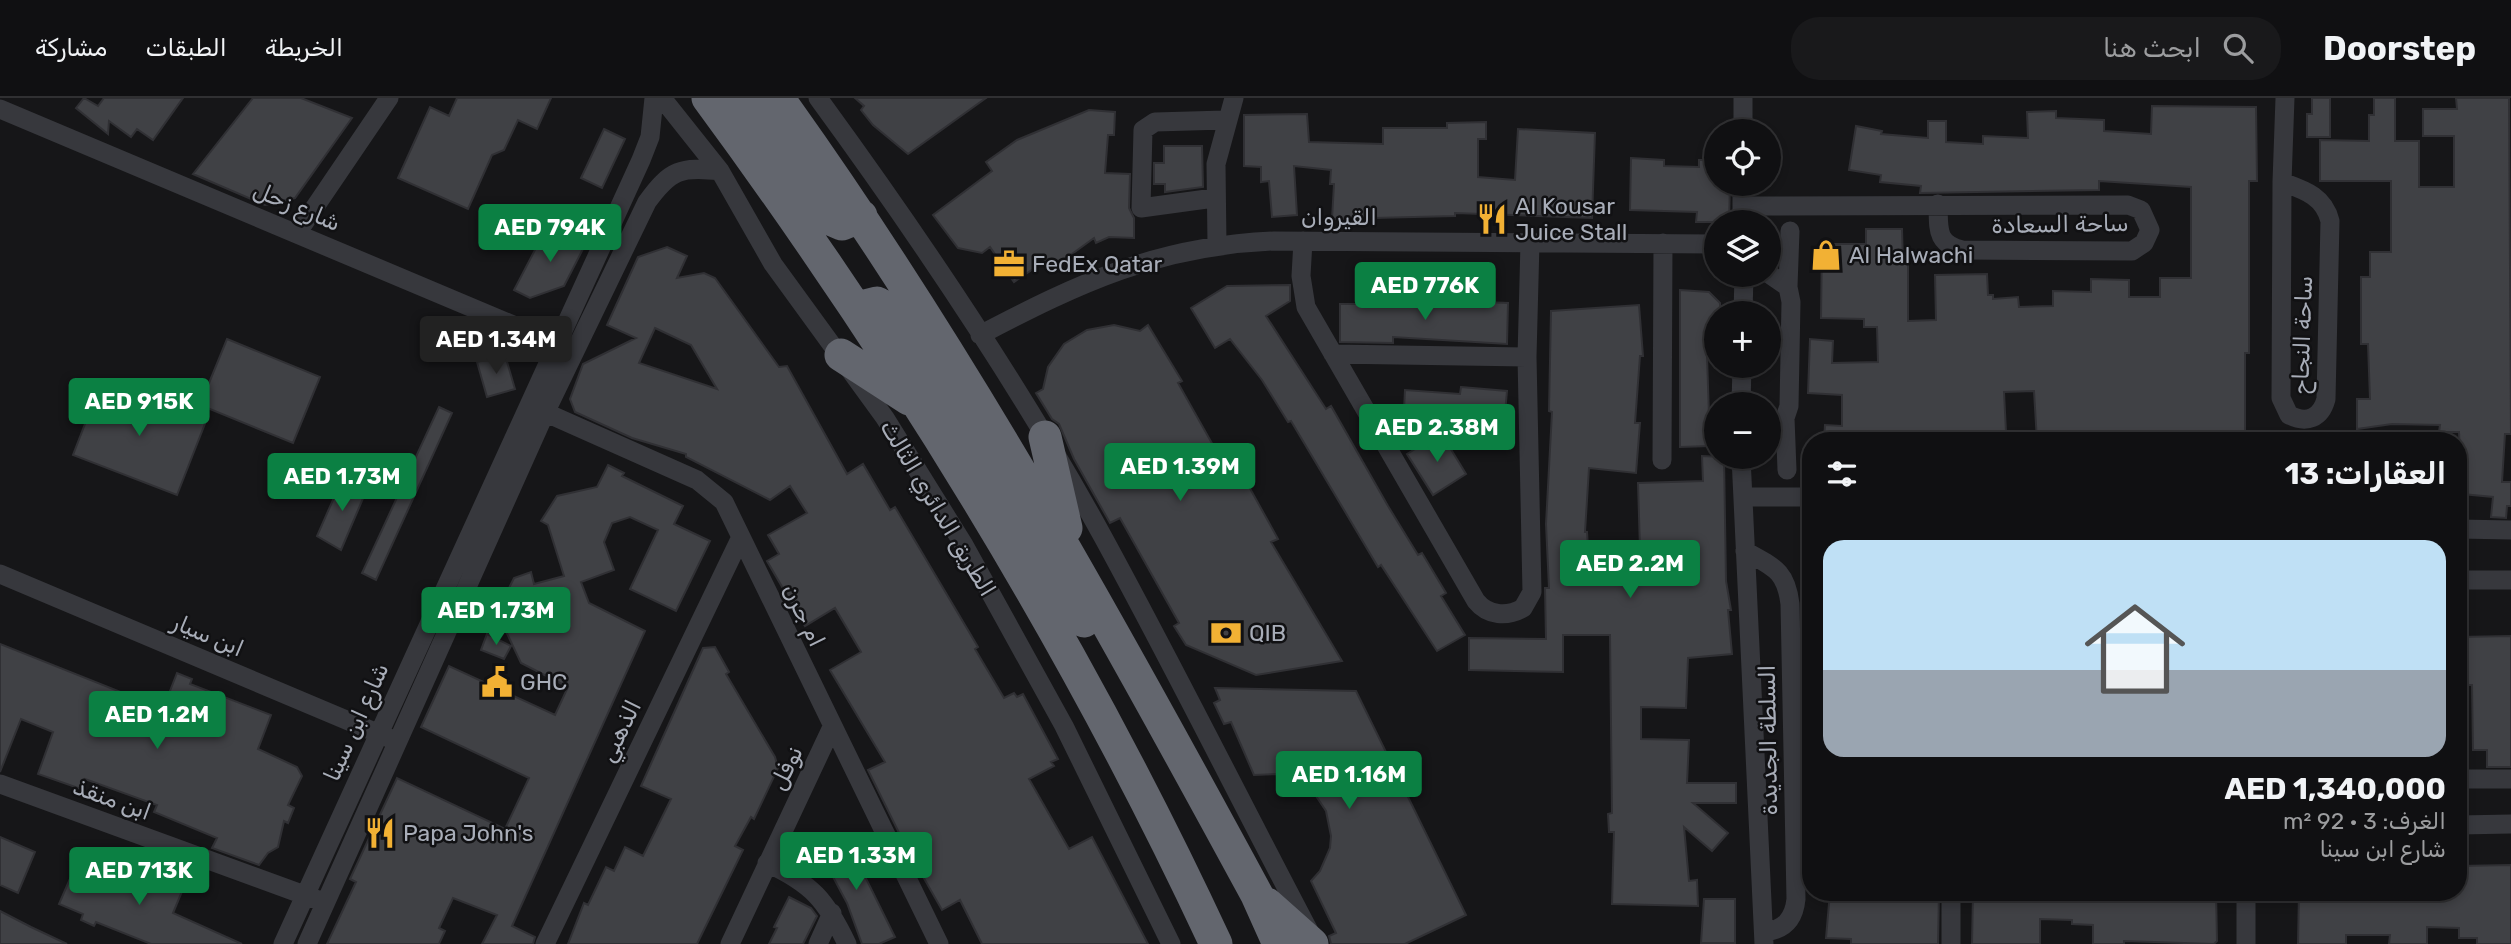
<!DOCTYPE html>
<html lang="ar">
<meta charset="utf-8">
<style>
:root{--surface:#101012;--page:#19191b;--text:#f1f3f6;--muted:#9c9d9f;--line:#303032;--accent:#0b8043}
body{margin:0;font-family:Rubik,"Noto Sans Arabic",sans-serif;background:var(--page);color:var(--text);direction:rtl;height:100vh;display:flex;flex-direction:column;font-size:26px;white-space:nowrap}
*{box-sizing:border-box;margin:0}
p{font-size:23px;color:var(--muted)}
.icon{flex:none;width:38px;height:38px;fill:none;stroke:currentColor;stroke-width:2;stroke-linecap:round;stroke-linejoin:round}
.map{position:relative;flex:1;overflow:hidden;direction:ltr}
.panel{position:absolute;left:1802px;top:334px;width:665px;height:469px;display:flex;flex-direction:column;background:var(--surface);border-radius:28px;box-shadow:0 4px 10px #0003,0 0 0 2px var(--line);direction:rtl}
.panel>*{flex:none}
.fabs{position:absolute;left:1704px;top:21px;display:grid;gap:14px}
.fabs a{display:grid;place-items:center;width:77px;height:77px;border-radius:50%;background:var(--surface);box-shadow:0 4px 10px #0003,0 0 0 2px var(--line);font-size:35px}
.price{position:absolute;translate:-50% -60px;padding:0 16px;border-radius:7px;background:var(--accent);color:#fff;font-size:23px;line-height:46px;filter:drop-shadow(0 2px 4px #0008)}
.price::after{content:'';position:absolute;left:50%;top:42px;width:21px;height:16px;margin-left:-10px;background:inherit;clip-path:polygon(0 0,100% 0,50% 100%)}
.price.on{background:#222;color:#fff}
ul{padding:0;list-style:none}
li{display:grid;align-content:center;gap:14px;height:371px;padding:0 21px}
li span{display:grid;place-items:center;height:217px;border-radius:21px;color:#555}
li>.icon{margin-inline-start:auto}
span .icon{width:126px;height:126px;fill:#fffc;stroke-width:1}
li b{font-size:30px}
h2{display:flex;justify-content:space-between;align-items:center;height:84px;padding:0 21px;font-size:30px}
header{display:flex;align-items:center;gap:42px;box-sizing:border-box;height:98px;padding:0 35px;background:var(--surface);border-bottom:2px solid var(--line)}
header strong{font-size:33px}
nav{display:flex;gap:38px;margin-inline-start:auto;font-size:24px}
.search{width:490px;height:63px;background:var(--page);display:flex;align-items:center;gap:18px;box-sizing:border-box;padding:0 24px;border-radius:28px;color:var(--muted);font-size:26px}
.map>svg:first-child{display:block}
.building{fill:#404145;stroke:#303034;stroke-width:2;fill-rule:evenodd}
.lines{fill:none;stroke-linecap:round;stroke-linejoin:round}
.street{stroke:#37383d;stroke-width:19}
.highway{stroke:#63666e;stroke-width:33}
.labels{text-anchor:middle;stroke-width:5;stroke-linejoin:round;paint-order:stroke}
.street-label{font-size:23px;fill:#a8adb8;stroke:#111113}
.poi-label{font-size:23px;fill:#a8adb8;stroke:#111113;text-anchor:start}
</style>
<header>
<strong>Doorstep</strong>
<div class="search"><svg class="icon" aria-label="search" viewBox="0 0 24 24"><circle cx="10" cy="10" r="6"/><path d="M15 15l6 6"/></svg>ابحث هنا</div>
<nav><a>الخريطة</a><a>الطبقات</a><a>مشاركة</a></nav>
</header>
<div class="map">
<svg width="2511" height="846" viewBox="0 0 2511 846">
<rect width="100%" height="100%" fill="#161618"/>
<path class="building" d="M84 0 98 8 104 0H183L153 42 137 31 131 39 109 23 108 36 76 10Z
M253 0H301L352 20 295 100 265 107 193 76Z
M457 0H551L537 31 518 22 504 52 492 57 468 111 398 80 430 9 449 18Z
M855 0H986L908 56 873 27 861 12 864 8Z
M2312 0H2330V39H2307V16H2312Z
M2374 0H2395V43H2419V89H2454V38H2423V11H2457L2456 0H2509L2511 336H2505L2502 384H2511V408H2507L2506 420 2491 419 2493 399 2462 396 2459 334H2439L2440 327 2392 326 2357 331V301H2370L2368 246H2361V179H2370V154H2391V83H2320V42L2369 43V17H2374Z
M2152 8 2256 9 2257 83H2249V255H2245V339H2173V343H2037L2034 293 2004 294 2006 334 1966 335 1965 343H1824L1825 327 1842 328V297L1808 295 1810 241 1833 243 1832 265 1878 264 1877 229H1864V221L1821 220 1822 146H1866V131H1902L1903 166H1908V223L1936 222 1935 177 1987 176 1988 197H1993V201L2018 199 2019 209 2053 208V193L2091 194V181L2129 182V199H2160V180H2191V89L2099 83V92L1920 95 1921 88 1880 84 1881 77 1849 72 1856 28 1882 33 1881 36 1928 40V23H1946V44L1983 46V38L2028 40 2027 14 2056 13V20L2104 22V33L2151 36Z
M1089 12 1115 14 1114 37H1108L1105 75 1130 76 1129 110 1134 120V140L1109 139 1096 145 1094 140 1054 169 1048 161 1014 184 990 149 982 155 958 150 933 117 992 73 986 64 1017 42Z
M1307 16 1309 44 1383 46V30H1447V25L1486 24V41H1478V79L1515 82 1518 31 1595 35 1592 120 1455 115V118L1332 121 1334 86H1330L1331 72 1294 68 1297 117 1272 119 1269 83 1261 84V69L1244 68V17Z
M604 31 625 41 602 90 581 80Z
M1164 48H1202L1203 89 1165 94V86H1154V65H1164Z
M1631 60 1664 62V68L1699 69V62H1717V86H1730L1729 124H1696L1697 114 1630 112Z
M547 129 585 147 564 188 530 200 514 192Z
M667 149 687 158 677 180 704 175 715 180 779 269 787 268 847 376 863 366 890 412 895 409 978 549 975 551 1004 600 1014 595 1017 599 1023 596 1058 661 1051 664 1054 668 1029 681 1069 751 1092 739 1148 846H982L960 802 942 812 905 747 868 672 885 664 830 572 861 554 835 510 805 528 767 463 779 456 768 437 807 415 790 388 770 402 686 359V356L632 340 575 314 570 301 583 266 636 240 607 227 638 159ZM655 230 691 247 717 291 639 265Z
M1290 187V203L1266 218 1326 311 1331 308 1388 408 1418 457 1422 455 1446 495 1441 498 1465 537 1437 553 1381 467 1378 469 1291 323 1288 324 1262 282 1230 241 1215 250 1191 210 1227 188Z
M1680 192 1709 194 1720 205V215H1717V258H1707L1710 348 1680 349Z
M1406 200 1461 206V203L1508 205 1507 246 1393 239V245L1340 244V206H1405Z
M1639 207 1643 258H1640L1635 325H1640L1636 375 1589 370 1585 434H1587L1588 449 1640 451 1638 385 1703 383 1702 358 1724 359 1726 483 1731 512H1728L1732 556 1688 560 1686 610 1641 609V641L1689 642 1687 685H1736V705H1693L1728 735 1712 753 1684 729 1689 783 1697 782 1698 808 1612 806 1614 734H1609L1608 716 1612 715 1610 537H1563V574L1469 572V540L1546 541 1545 490H1549L1546 426 1552 314 1549 313 1551 213Z
M1114 227 1140 233 1148 227 1182 283 1178 285 1232 381 1242 376 1278 441 1271 444 1342 563 1256 577 1186 547 1174 528 1179 525 1120 420 1110 425 1074 361 1059 326 1052 321 1036 295 1043 291 1048 269 1064 246 1087 232Z
M227 241 320 279 293 345 200 307Z
M505 257 515 291 487 299 477 264Z
M102 282 206 323 177 397 73 357Z
M1461 289 1507 293 1503 337 1438 331 1440 334 1403 332 1405 292 1460 296Z
M439 309 452 315 376 482 362 475Z
M1441 335 1466 376 1433 397 1407 356Z
M608 367 624 375 622 378 683 408 674 426 710 443 676 513 630 491 658 432 630 419 612 425 604 444 614 472 581 484 589 505 645 533 512 828 535 839 533 846H482L497 817 453 800 439 830 445 833 439 846H327L356 784 350 781 397 680 505 731 529 680 421 629 449 568 555 617 568 589 521 565 502 525 523 515 502 504 514 480 531 474 534 486 564 478 548 427 541 423 557 398 597 389Z
M344 377 367 391 341 452 317 438Z
M487 536 511 548 504 561 481 552Z
M2511 538V669H2487V652H2473L2472 587H2459V539Z
M0 546 163 611 177 575 192 581 190 586 271 617 258 651 297 669 302 678 288 707 294 710 288 725 284 723 278 749 268 755 259 767 212 750 217 740 154 714 157 707 85 681 81 691 38 676 53 634 21 621 0 674Z
M715 549 729 574 726 576 775 659 778 670 754 721 751 719 735 748 743 752 697 846H568L584 805 588 807 606 769 614 773 625 749 643 758 671 701 641 688 703 550Z
M1215 590 1356 593 1466 817 1405 846H1331L1329 838 1336 835 1311 783 1320 773 1330 750 1331 738 1326 713 1312 692 1302 685 1279 676 1254 677 1231 624 1224 626 1214 605 1220 602Z
M844 736 895 839 879 846H862L847 805 817 749Z
M0 739 35 754 18 795 0 787Z
M145 762 188 779 173 815 242 846H151L96 824 94 828 81 822 83 816 59 806 72 776 94 786 100 772 135 787Z
M2511 767V846H2477V840H2459V830L2427 829V846H2389L2390 837H2346V846H2298L2299 794H2353V802L2389 803V794H2459V768Z
M1830 794H1939L1938 846H1851V841L1826 840Z
M1977 794H2216L2217 843 2214 846 2124 843V846H2093V827L2072 826V822L2040 821V846H1972L1973 796Z
M789 799 811 810 817 818 803 846H769L777 830 774 829Z
M1704 801H1735V845H1701Z
M0 813 31 829 67 846H0Z"/>
<g class="lines">
<path class="street" d="M662 0 720 73 773 166 885 320 964 447 1064 628 1171 846
M818 0C921 141 1019 286 1103 439 1174 569 1240 702 1309 833
M0 11 570 251
M1743 33V0
M2282 84C2304 92 2324 98 2330 123L2326 301C2321 320 2307 326 2289 317L2281 300Z
M2282 84 2285 0
M1214 100 1141 110 1143 32 1155 24 1225 22
M1742 108 2128 107 2141 112 2150 132 2144 145 2132 153 1962 152C1935 145 1939 130 1938 106
M1742 124V86
M298 134 389 0
M1303 143 1301 178 1306 209 1476 503C1488 518 1507 519 1523 510L1532 494 1527 259 1530 144
M1217 147 1216 66 1234 0
M1769 176 1788 189 1791 204 1789 308 1785 320 1769 327
M1788 189 1790 133
M1743 215 1744 177
M980 237C1081 184 1158 148 1274 143L1717 146
M1333 256 1527 259
M1741 306 1742 268
M533 309 697 382 724 404 939 846
M1785 320 1787 372
M1741 359 1764 846
M1662 362 1663 145
M1743 399H1811
M2459 431 2511 432
M1745 453C1773 469 1786 472 1790 506L1796 801C1794 821 1784 832 1764 834
M0 476 389 640
M2459 482H2511
M2459 681H2511
M0 686 318 802
M2459 727 2511 726
M767 765C812 786 826 802 847 846
M283 846 641 62 650 39 654 0
M307 846 545 315 647 104C670 72 681 68 720 73
M545 846 740 441
M730 846 832 629
M818 846 832 815
M1951 846V794
M2246 846V794"/>
<path class="highway" d="M708 0C903 265 1077 547 1216 846
M744 0 828 120 842 126 861 118
M778 0C959 252 1109 524 1257 797L1279 846
M857 210 877 205 892 213 1084 523
M841 257 909 301
M1045 339 1066 430
M1267 806 1312 846"/>
</g>
<defs>
<symbol id="restaurant-bare" viewBox="-9 -9 18 18"><path d="M-5-6h1v4h1v-4h1v4h1v-4h1v5L-1.5 .5V6h-2V.5L-5-1ZM5-6V6H3V1.5H1.5Q1.5-4 5-6Z" fill="#f2b134" stroke="#111113" stroke-width="2.5" paint-order="stroke"/></symbol>
<symbol id="shop-bare" viewBox="-9 -9 18 18"><path d="M-5-2.5h2.3a2.7 3.5 0 0 1 5.4 0H5L5.5 6h-11ZM-1.5-2.5h3a1.5 2.3 0 0 0-3 0Z" fill="#f2b134" stroke="#111113" stroke-width="2.5" paint-order="stroke"/></symbol>
<symbol id="office-bare" viewBox="-9 -9 18 18"><path d="M-6-3h4V-5.5h4V-3h4V5H-6ZM-1-4.5V-3h2v-1.5ZM-6 0V1H6V0Z" fill="#f2b134" stroke="#111113" stroke-width="2.5" paint-order="stroke"/></symbol>
<symbol id="bank-bare" viewBox="-9 -9 18 18"><path d="M-6-4H6V4H-6ZM0-2.3a2.3 2.3 0 1 0 0 4.6a2.3 2.3 0 1 0 0-4.6Z" fill="#f2b134" stroke="#111113" stroke-width="2.5" paint-order="stroke"/></symbol>
<symbol id="civic-bare" viewBox="-9 -9 18 18"><path d="M-.6-6.5H3V-4.5H.6V-3L4-1V1h2V6H-6V1h2V-1L-.6-3ZM-1.2 2.5V6h2.4V2.5Z" fill="#f2b134" stroke="#111113" stroke-width="2.5" paint-order="stroke"/></symbol>
</defs>
<g fill-rule="evenodd">
<use href="#restaurant-bare" x="1470" y="99" width="44" height="44"/>
<use href="#shop-bare" x="1804" y="135" width="44" height="44"/>
<use href="#office-bare" x="987" y="144" width="44" height="44"/>
<use href="#bank-bare" x="1204" y="513" width="44" height="44"/>
<use href="#civic-bare" x="475" y="562" width="44" height="44"/>
<use href="#restaurant-bare" x="358" y="713" width="44" height="44"/>
</g>
<g class="labels">
<g class="street-label">
<text transform="translate(297 108) rotate(23)" y="8">شارع زحل</text>
<text x="1339" y="127">القيروان</text>
<text transform="translate(2060 126) rotate(-1)" y="8">ساحة السعادة</text>
<text transform="translate(2302 237) rotate(-88)" y="8">ساحة النجاح</text>
<text transform="translate(938 410) rotate(59)" y="8">الطريق الدائري الثالث</text>
<text transform="translate(804 517) rotate(64)" y="8">ام جرن</text>
<text transform="translate(208 537) rotate(23)" y="8">ابن سيار</text>
<text transform="translate(356 624) rotate(-66)" y="8">شارع ابن سينا</text>
<text transform="translate(620 633) rotate(-64)" y="8">الذهبي</text>
<text transform="translate(1768 642) rotate(-91)" y="8">السلطة الجديدة</text>
<text transform="translate(786 670) rotate(-64)" y="8">نوفل</text>
<text transform="translate(112 701) rotate(20)" y="8">ابن منقذ</text>
</g>
<g class="poi-label">
<text x="1515" y="116">Al Kousar<tspan x="1515" dy="26">Juice Stall</tspan></text>
<text x="1849" y="165">Al Halwachi</text>
<text x="1032" y="174">FedEx Qatar</text>
<text x="1249" y="543">QIB</text>
<text x="520" y="592">GHC</text>
<text x="403" y="743">Papa John's</text>
</g>
</g>
</svg>
<div class="fabs">
<a><svg class="icon" aria-label="locate" viewBox="0 0 24 24"><circle cx="12" cy="12" r="6"/><path d="M12 2v4M12 18v4M2 12h4M18 12h4"/></svg></a>
<a><svg class="icon" aria-label="layers" viewBox="0 0 24 24"><path d="M12 4l9 5-9 5-9-5zM3 14l9 5 9-5"/></svg></a>
<a>+</a>
<a>−</a>
</div>
<b class="price" style="left:550px;top:166px">AED 794K</b>
<b class="price" style="left:1425px;top:224px">AED 776K</b>
<b class="price on" style="left:496px;top:278px">AED 1.34M</b>
<b class="price" style="left:139px;top:340px">AED 915K</b>
<b class="price" style="left:1437px;top:366px">AED 2.38M</b>
<b class="price" style="left:1180px;top:405px">AED 1.39M</b>
<b class="price" style="left:342px;top:415px">AED 1.73M</b>
<b class="price" style="left:1630px;top:502px">AED 2.2M</b>
<b class="price" style="left:496px;top:549px">AED 1.73M</b>
<b class="price" style="left:157px;top:653px">AED 1.2M</b>
<b class="price" style="left:1349px;top:713px">AED 1.16M</b>
<b class="price" style="left:856px;top:794px">AED 1.33M</b>
<b class="price" style="left:139px;top:809px">AED 713K</b>
<section class="panel">
<h2>العقارات: 13<svg class="icon" aria-label="filters" viewBox="0 0 24 24"><path d="M4 7h16M4 17h16"/><circle cx="9" cy="7" r="2"/><circle cx="15" cy="17" r="2"/></svg></h2>
<ul>
<li><span style="background:linear-gradient(#bfe0f5 60%,#9aa5b1 0)"><svg class="icon" aria-label="home" viewBox="0 0 24 24"><path d="M3 11l9-7 9 7M6 9v11h12V9"/></svg></span><div><b>AED 1,340,000</b><p>الغرف: 3 · 92 m²</p><p>شارع ابن سينا</p></div></li>
</ul>
</section>
</div>
